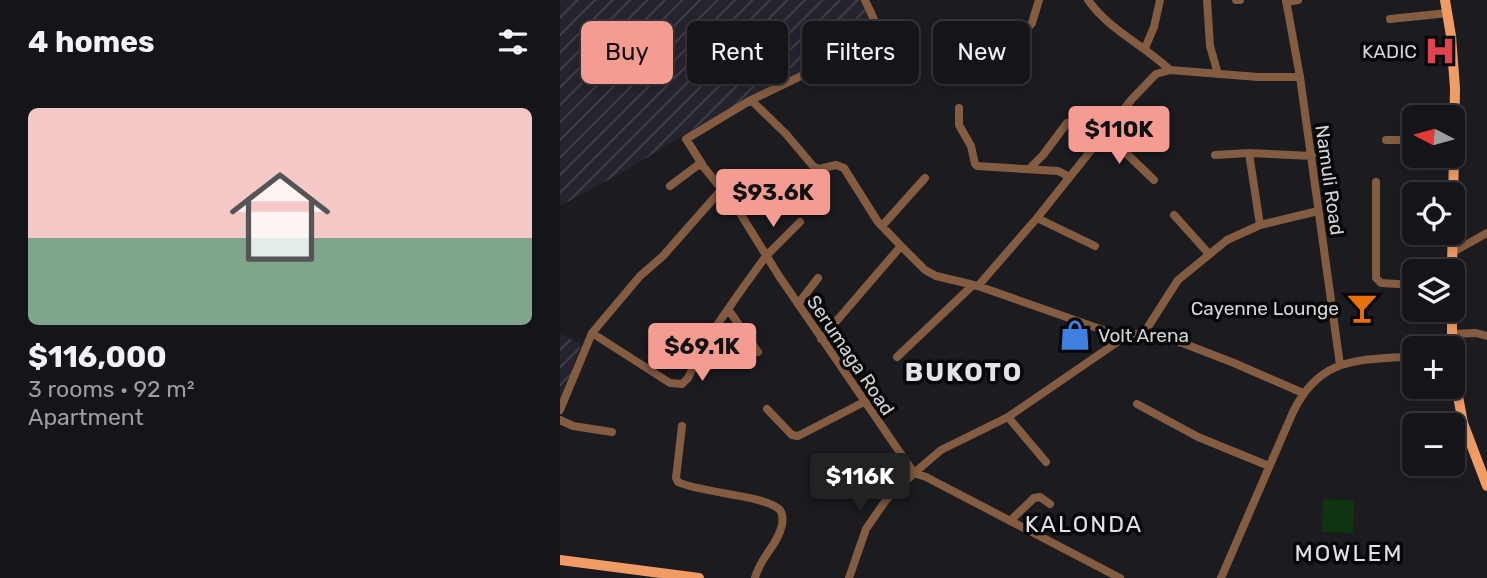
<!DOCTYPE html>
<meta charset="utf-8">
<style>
:root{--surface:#151418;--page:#222125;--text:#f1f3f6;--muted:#9d9ea2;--line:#343337;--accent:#f59c92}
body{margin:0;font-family:Rubik,sans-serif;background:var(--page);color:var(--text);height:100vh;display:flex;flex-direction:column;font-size:26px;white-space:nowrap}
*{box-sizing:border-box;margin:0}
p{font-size:23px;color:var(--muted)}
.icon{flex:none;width:38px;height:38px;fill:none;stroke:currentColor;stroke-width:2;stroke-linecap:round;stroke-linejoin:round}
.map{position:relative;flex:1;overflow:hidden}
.side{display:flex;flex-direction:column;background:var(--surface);width:560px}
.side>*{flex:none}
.top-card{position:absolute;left:21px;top:21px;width:665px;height:63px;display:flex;gap:14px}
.needle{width:46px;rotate:276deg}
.tools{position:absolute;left:842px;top:105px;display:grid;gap:14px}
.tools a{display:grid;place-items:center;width:63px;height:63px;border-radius:10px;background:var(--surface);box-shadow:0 4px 10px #0003,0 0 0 2px var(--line);font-size:35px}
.price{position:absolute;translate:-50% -60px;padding:0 16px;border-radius:7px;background:var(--accent);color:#111;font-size:23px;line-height:46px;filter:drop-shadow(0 2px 4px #0008)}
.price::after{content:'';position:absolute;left:50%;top:42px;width:21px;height:16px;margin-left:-10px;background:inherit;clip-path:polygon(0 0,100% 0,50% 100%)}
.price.current{background:#222;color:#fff}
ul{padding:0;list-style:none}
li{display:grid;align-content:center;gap:14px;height:371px;padding:0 28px}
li+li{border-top:2px solid var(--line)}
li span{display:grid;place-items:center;height:217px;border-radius:10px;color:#555}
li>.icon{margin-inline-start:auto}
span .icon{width:126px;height:126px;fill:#fffc;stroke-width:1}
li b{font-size:30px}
h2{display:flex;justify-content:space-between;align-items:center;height:84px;padding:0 28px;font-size:30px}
.pill{padding:0 24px;border-radius:10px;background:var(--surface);box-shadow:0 4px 10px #0003,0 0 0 2px var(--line);font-size:24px;line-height:63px}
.pill.current{background:var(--accent);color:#111}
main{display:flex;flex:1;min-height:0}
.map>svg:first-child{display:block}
.industrial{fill:url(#industrial-furrows)}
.pitch{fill:#0e3510}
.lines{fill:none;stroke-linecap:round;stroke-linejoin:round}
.minor{stroke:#845c42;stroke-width:8}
.major{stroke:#f09c64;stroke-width:10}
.labels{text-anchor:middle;stroke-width:7;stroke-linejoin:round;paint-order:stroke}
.poi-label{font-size:19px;fill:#d4d3d6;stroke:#070608;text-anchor:end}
.street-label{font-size:19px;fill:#d4d3d6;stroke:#070608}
.quarter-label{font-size:23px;letter-spacing:2px;fill:#e3e2e9;stroke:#070608}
.district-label{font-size:26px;font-weight:bold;letter-spacing:2px;fill:#e3e2e9;stroke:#070608}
</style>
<main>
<section class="side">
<h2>4 homes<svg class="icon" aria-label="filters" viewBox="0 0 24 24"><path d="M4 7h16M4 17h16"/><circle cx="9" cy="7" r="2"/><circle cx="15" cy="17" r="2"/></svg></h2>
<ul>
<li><span style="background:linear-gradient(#f6c9c9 60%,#7fa58c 0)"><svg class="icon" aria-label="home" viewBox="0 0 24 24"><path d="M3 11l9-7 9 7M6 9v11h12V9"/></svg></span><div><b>$116,000</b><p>3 rooms · 92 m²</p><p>Apartment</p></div></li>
</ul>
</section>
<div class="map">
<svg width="927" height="578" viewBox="0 0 927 578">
<defs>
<pattern id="industrial-furrows" width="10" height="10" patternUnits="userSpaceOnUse" patternTransform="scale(1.75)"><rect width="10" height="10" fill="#25232d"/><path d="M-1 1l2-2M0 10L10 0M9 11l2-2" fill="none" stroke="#44424b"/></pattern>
</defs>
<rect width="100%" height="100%" fill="#1c1b20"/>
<path class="industrial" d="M0 0H304L313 32 133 129 70 168 0 206Z
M0 334 21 344 0 406Z"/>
<path class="pitch" d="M763 499 794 500 793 533 762 532Z"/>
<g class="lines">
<path class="minor" d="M528 0C549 30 584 45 610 70
M647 0 650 46 658 74
M676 0H680
M726 0 740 77 780 365
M726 2 738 0
M830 19 888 13
M451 47 472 23 479 0
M585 48 594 27 600 0
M191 100 312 42 318 35 317 26 305 0
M399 108V125L411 146 415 164 417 166 498 171 510 177 507 179
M544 132 594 180
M826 140H854
M689 153 700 225
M655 155 689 153 752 156
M142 164 126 139 191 100 226 134 253 166 259 169 276 165 284 168 318 222 341 246
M469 169 483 155 507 123
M816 182V278L821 283 854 285
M110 186 138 165 143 166 178 210 219 276 354 473 366 477 560 578
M178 210 200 187 201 180 198 176
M614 215 649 254
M477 218 535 246
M322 226 365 178
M893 252 927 233
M418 286 477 218 572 99 596 74 610 70 698 77H740
M238 304 258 278
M168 309 198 352
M32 333 110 383 122 384 128 378 146 341 182 289 206 256 240 222
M584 333 618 280 667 240 700 225 758 211
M892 334 916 333 927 336
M261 339 341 246 365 270 376 276 418 286 563 337
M337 357 413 285
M577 404 638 437 709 466
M207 409 232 435 238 436 304 402
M0 410 32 333 80 276 103 256 162 189
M448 417 486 462
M0 420 13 426 52 432
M122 426 116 478 118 482C141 493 203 495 219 509 223 513 223 519 222 525 218 545 200 557 195 578
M450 521 474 498 480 497 490 504
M289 578 306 529 326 500 354 473 381 450 448 417 569 334H594L625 344 674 363 743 393
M661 578 733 412C761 355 799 361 854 356"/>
<path class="major" d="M885 0 891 36 895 88 892 271
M892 310V348
M892 364 903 423 927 486
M0 560 139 578"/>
</g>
<defs>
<symbol id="hospital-bare" viewBox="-9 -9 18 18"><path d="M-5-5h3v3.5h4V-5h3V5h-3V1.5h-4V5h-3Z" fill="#e0444e" stroke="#070608" stroke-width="2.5" paint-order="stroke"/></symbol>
<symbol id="bar-bare" viewBox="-9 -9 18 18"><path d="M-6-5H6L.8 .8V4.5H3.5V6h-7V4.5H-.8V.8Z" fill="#e8710a" stroke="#070608" stroke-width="2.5" paint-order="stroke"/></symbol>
<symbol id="shop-bare" viewBox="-9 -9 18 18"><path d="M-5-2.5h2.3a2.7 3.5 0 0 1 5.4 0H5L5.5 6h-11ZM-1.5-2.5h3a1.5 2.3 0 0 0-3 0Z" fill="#3f7fe0" stroke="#070608" stroke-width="2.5" paint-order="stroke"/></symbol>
</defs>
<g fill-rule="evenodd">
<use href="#hospital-bare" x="858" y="29" width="44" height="44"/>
<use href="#bar-bare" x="780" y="286" width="44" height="44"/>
<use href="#shop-bare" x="493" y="313" width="44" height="44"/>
</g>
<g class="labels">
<g class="poi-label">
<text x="857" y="58">KADIC</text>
<text x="779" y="315">Cayenne Lounge</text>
<text x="538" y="342" text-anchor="start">Volt Arena</text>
</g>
<g class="street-label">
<text transform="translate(770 180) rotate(82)" y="7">Namuli Road</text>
<text transform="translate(291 355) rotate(56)" y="7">Serumaga Road</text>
</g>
<g class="quarter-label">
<text x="524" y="532">KALONDA</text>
<text x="789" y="561">MOWLEM</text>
</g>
<g class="district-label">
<text x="404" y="381">BUKOTO</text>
</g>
</g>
</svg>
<div class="tools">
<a><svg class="needle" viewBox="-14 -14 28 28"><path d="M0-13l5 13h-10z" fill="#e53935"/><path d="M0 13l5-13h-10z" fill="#9d9ea2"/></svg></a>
<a><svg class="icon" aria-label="locate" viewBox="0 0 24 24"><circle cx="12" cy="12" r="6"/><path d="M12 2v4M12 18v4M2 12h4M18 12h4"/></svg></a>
<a><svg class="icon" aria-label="layers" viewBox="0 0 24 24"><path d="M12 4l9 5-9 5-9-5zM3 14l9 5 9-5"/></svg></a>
<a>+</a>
<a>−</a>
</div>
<b class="price" style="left:559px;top:166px">$110K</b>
<b class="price" style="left:213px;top:229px">$93.6K</b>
<b class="price" style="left:142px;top:383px">$69.1K</b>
<b class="price current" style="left:300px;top:513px">$116K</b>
<div class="top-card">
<a class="pill current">Buy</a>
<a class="pill">Rent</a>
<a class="pill">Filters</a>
<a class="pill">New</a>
</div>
</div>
</main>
